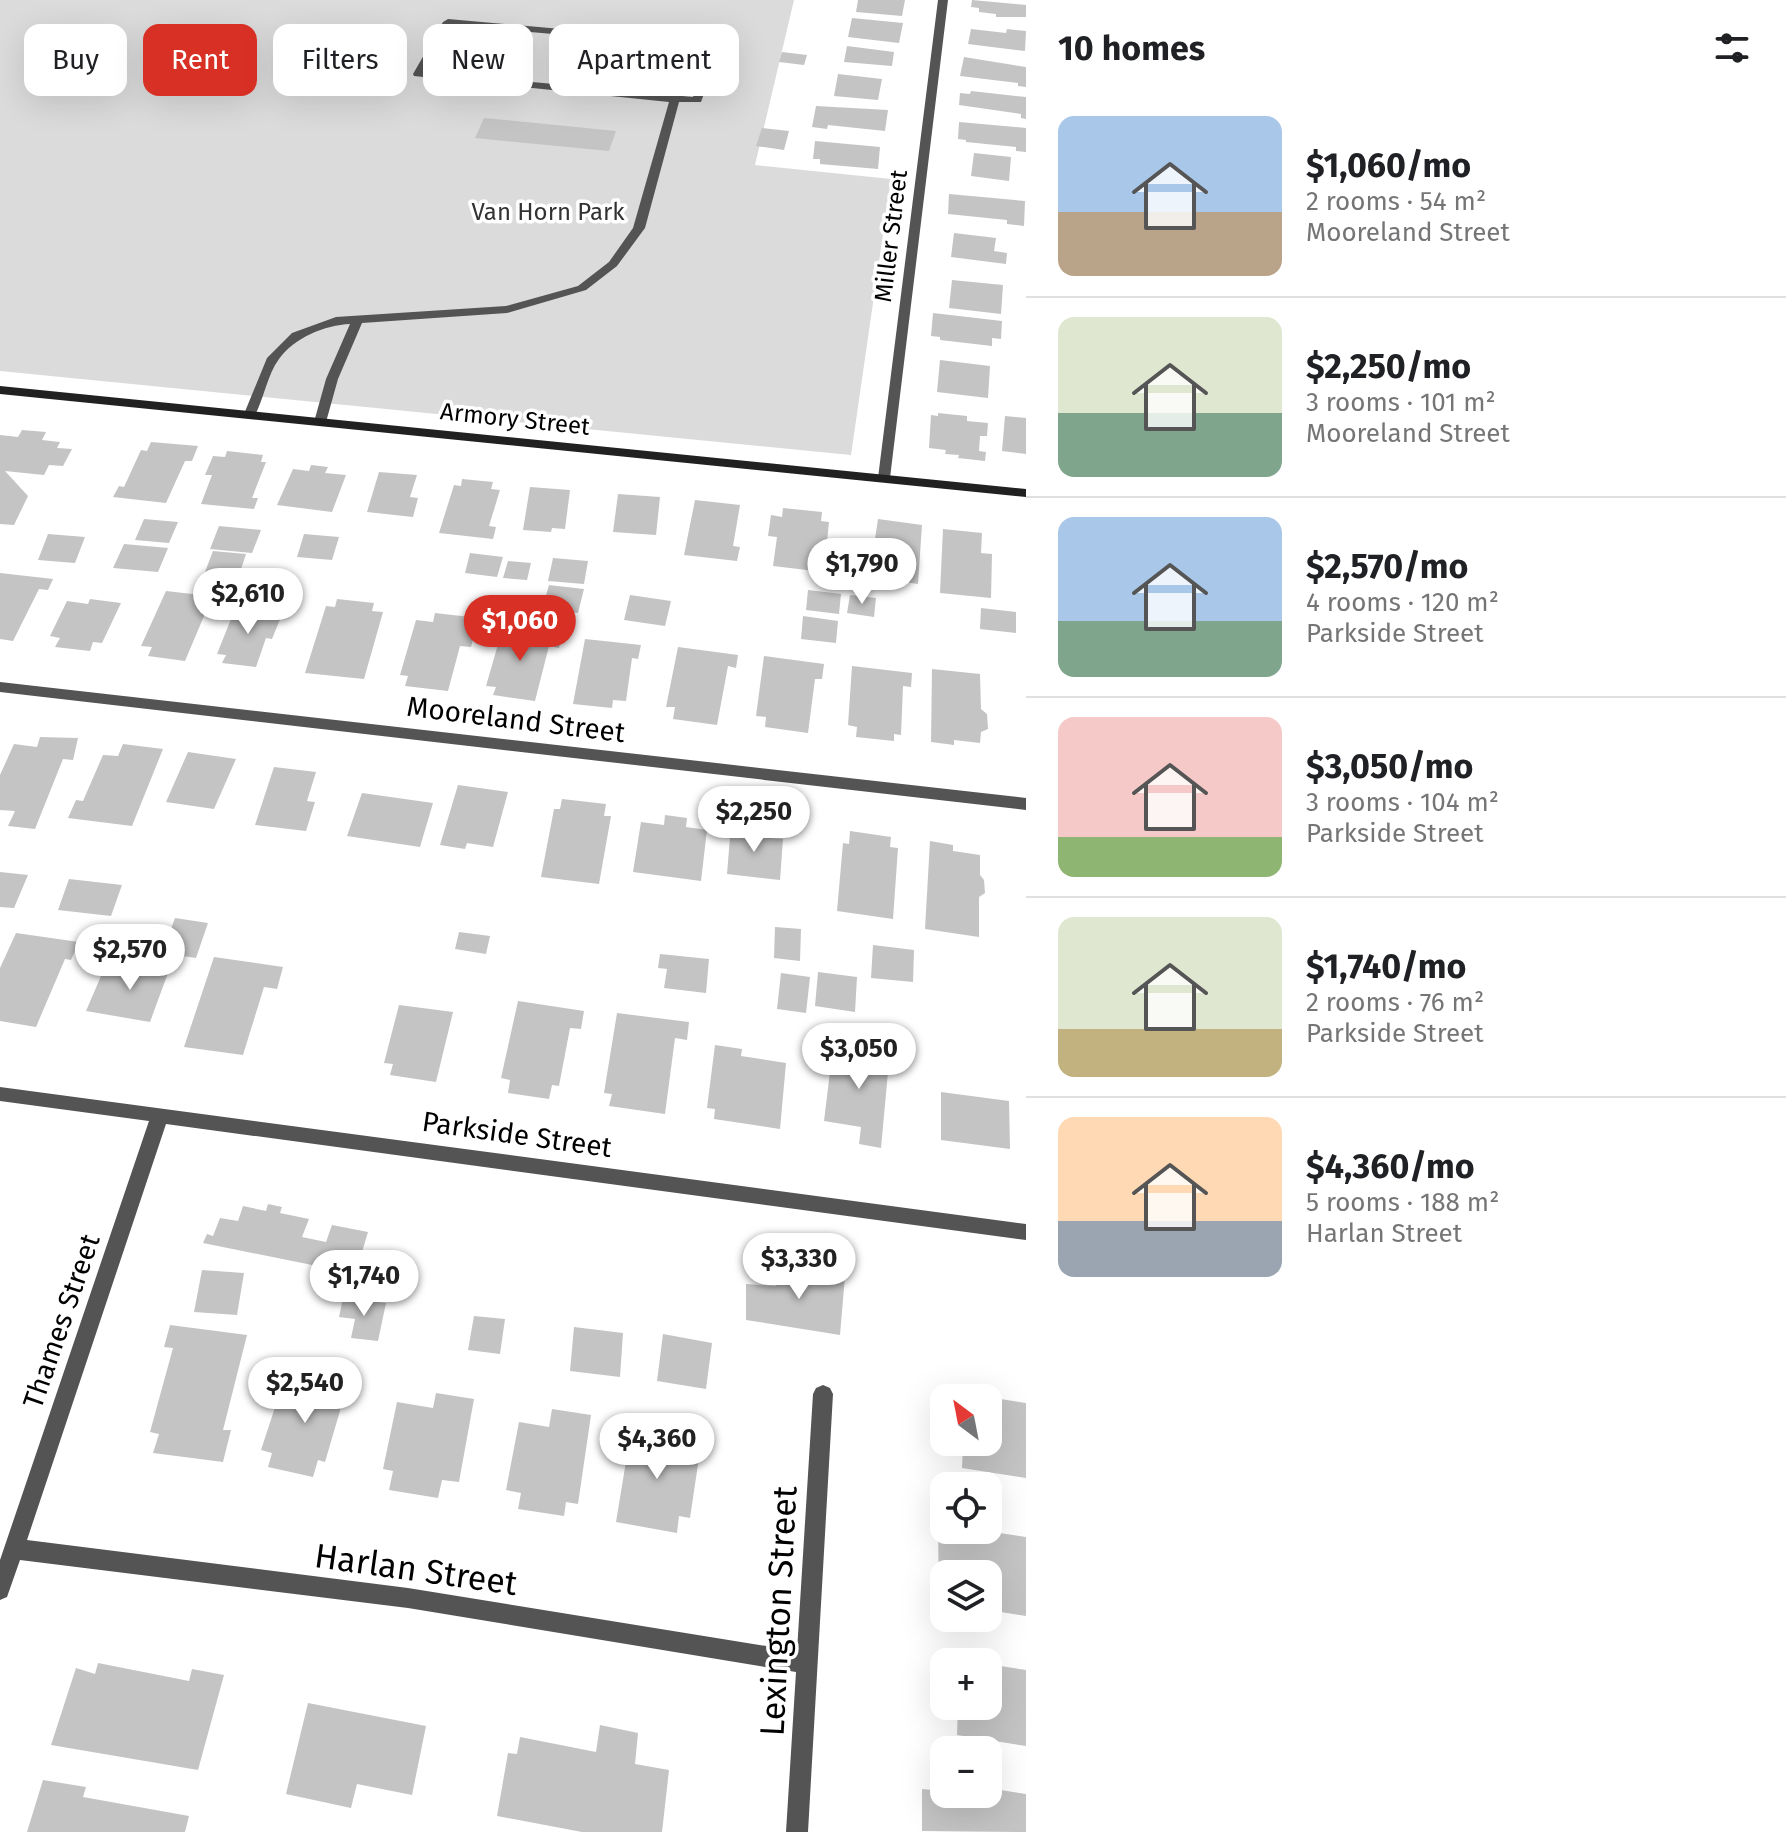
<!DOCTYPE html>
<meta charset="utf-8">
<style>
:root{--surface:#fff;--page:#f2f2f2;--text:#202124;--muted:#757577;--line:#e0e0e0;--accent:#d93025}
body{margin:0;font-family:"Fira Sans",sans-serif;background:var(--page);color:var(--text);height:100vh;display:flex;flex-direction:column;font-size:30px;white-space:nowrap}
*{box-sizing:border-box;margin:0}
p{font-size:26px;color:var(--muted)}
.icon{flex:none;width:44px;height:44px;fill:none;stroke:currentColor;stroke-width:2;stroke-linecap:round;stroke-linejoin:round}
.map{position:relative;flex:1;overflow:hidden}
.panel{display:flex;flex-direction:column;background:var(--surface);width:760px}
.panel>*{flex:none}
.hud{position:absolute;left:24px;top:24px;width:760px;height:72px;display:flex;gap:16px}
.needle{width:52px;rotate:328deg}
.fabs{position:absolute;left:930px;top:1384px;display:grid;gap:16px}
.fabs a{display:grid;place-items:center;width:72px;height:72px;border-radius:16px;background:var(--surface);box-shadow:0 8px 32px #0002;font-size:40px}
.price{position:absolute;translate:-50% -68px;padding:0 18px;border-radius:28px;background:#fff;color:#222;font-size:26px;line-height:52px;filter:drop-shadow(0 2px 4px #0008)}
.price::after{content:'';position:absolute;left:50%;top:48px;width:24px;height:18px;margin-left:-12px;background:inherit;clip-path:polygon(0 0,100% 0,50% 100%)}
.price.current{background:var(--accent);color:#fff}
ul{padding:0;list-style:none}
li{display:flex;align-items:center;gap:24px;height:200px;padding:0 32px}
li+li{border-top:2px solid var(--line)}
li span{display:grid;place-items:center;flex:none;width:224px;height:160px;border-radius:16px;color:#555}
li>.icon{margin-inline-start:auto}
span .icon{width:96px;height:96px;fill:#fffc;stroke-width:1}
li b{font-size:34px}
h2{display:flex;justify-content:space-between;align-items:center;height:96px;padding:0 32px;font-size:34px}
.tag{padding:0 28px;border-radius:16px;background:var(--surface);box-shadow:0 8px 32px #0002;font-size:28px;line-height:72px}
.tag.current{background:var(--accent);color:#fff}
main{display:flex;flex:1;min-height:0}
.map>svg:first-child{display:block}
.green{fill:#dbdbdb}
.building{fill:#c4c4c4}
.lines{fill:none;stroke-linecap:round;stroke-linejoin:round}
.service{fill:#545454;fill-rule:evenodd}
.minor{fill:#545454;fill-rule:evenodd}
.secondary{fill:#212121;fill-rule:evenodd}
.labels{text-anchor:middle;stroke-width:7;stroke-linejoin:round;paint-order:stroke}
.far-park-label{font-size:24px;fill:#323232;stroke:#fff}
.far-street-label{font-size:24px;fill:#000;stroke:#fff}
.street-label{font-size:28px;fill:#000;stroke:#fff}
.near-street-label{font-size:34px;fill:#000;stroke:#fff}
</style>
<main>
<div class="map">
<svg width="1026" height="1832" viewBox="0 0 1026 1832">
<rect width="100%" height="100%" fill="#fff"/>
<path class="green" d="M0 0H794L755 165 891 179 851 455 0 371Z"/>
<path class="building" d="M858 0H905L902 16 856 12Z
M972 0 1026 5V17H996V14L979 12V8L971 7Z
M852 18 903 23 899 43 848 37Z
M971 29 1006 33 1007 29 1026 31 1025 51 968 44Z
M847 46 894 52 892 66 844 62Z
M782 52 807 55 804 65 779 62Z
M964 57 1026 67V87L1018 86V83L960 76Z
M838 74 882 79 878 100 834 96Z
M971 91 1026 97V119L1021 118V114L959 105 960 93 970 94Z
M816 106 888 110 885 131 828 125 827 129 812 127Z
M484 118 616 131 609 151 475 138Z
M959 122 1026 128V152L1016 151V147L966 142V140L958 139Z
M762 128 789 131 784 150 756 146Z
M815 141 880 147 878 169 820 164V159H813Z
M974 153 1011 157 1009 181 971 176Z
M949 194 1025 201 1024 226 1007 224V220L948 214Z
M954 233 996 238 994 251 1007 253 1006 264 951 257Z
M952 280 1003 285 1001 314 949 308Z
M933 313 1002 321 1001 339 992 338V346L940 340V337L931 336Z
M940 360 990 366 988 398 937 392Z
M938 413 967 416V421L988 423 987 436H980L979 451 986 452 985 461 958 458 959 455 945 454 946 450 929 448 931 415 938 416Z
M1005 416 1026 418V454L1002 451Z
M22 430 46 432 42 440 60 442 57 448 72 449 63 466 49 465 44 475 5 471 28 496 14 525 0 524V435L18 437Z
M151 442 198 446 192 461H185L166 503 113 497 119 486 124 487 141 450 147 451Z
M227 451 263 455 261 462H266L252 498H258L254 509 201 504 212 475H205L213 456 225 457Z
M311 465 328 467 325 473 346 475 332 512 277 505 293 469 309 471Z
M379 472 417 475 410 497 418 498 413 517 367 512Z
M462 479 493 482 491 489 500 490 489 526 496 527 493 539 439 533 454 485 461 486Z
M530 487 570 490 565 529 552 528 551 532 523 530Z
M618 494 660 497 656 535 613 532Z
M695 500 740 505 733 546 740 547 737 561 684 555Z
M783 508 822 512 821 521 829 522 824 572 773 566 777 537 768 536 771 515 782 517Z
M144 519 178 522 169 543 135 540Z
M878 519 922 525 918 584 874 578 876 557 869 546 875 539Z
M219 526 261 530 252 553 210 549Z
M943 529 982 533 981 553 992 554 991 598 940 593Z
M48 534 85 537 75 563 38 560Z
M304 534 339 537 332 560 297 557Z
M124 544 168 548 158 572 113 568Z
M213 551 246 554 239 575 205 572Z
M470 553 503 557 497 577 465 573Z
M553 558 588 561 584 584 548 581Z
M508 561 531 563 527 580 503 578Z
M0 573 53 579 48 590 39 589 13 641 0 639Z
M549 585 584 589 578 613 542 609Z
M808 590 841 594 839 614 806 610Z
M166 591 219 597 214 610 207 609 185 661 148 656 152 647 141 646Z
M630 595 671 601 665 626 624 620Z
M850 595 876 598 874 617 847 613Z
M90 599 121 603 102 643 93 642 90 651 55 647 60 638 50 636 67 601 88 604Z
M337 599 374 603 372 611 383 612 364 679 305 673 326 606 335 607Z
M247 608 283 612 272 639 266 638 256 667 222 663 226 655 217 654 233 614 244 615Z
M981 608 1016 612V633L980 629Z
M435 613 479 618 471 647 460 646 448 691 405 686 408 676 400 675 416 620 433 622Z
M803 616 838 621 836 643 801 639Z
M503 627 562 635 559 648 549 646 535 701 493 695 496 687 486 686Z
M585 639 641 645 638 659 632 658 626 701 613 700 612 708 573 704Z
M678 647 738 655 736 668 728 666 717 725 673 719 675 707H666Z
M764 656 824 664 822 679H815L808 733 765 727 766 717 756 716Z
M852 666 912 673 911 687 903 686 901 735 894 734V741L856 737 857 727 848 725Z
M932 669 980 674 981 709 987 714 988 729 981 732 980 743 954 740V745L931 742Z
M40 737 78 738 73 760 63 759 35 829 8 826 15 811 0 810V775L14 744 37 747Z
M123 744 163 749 132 826 68 818 76 800 83 801 103 755 118 756Z
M188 752 236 759 214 809 166 802Z
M274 767 316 772 307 801 315 802 306 831 255 825Z
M458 785 508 792 493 847 467 843 465 849 440 845Z
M362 793 433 803 420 847 347 836Z
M562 799 606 804 604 816H611L599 884 541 877 554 809H560Z
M665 815 687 818 686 827 707 830 701 881 633 872 641 822 664 825Z
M731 825 761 828 760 837 783 839 780 880 727 874Z
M850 831 891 837 890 847 898 848 893 919 837 911 843 843 849 844Z
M930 841 953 845V851L980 855V875L984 880 985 893 979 897V937L925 929Z
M0 872 28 875 14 908 0 907Z
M69 879 122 885 111 916 58 910Z
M175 918 208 923 196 958 162 953Z
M775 927 801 929 800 961 774 958Z
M459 932 490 936 486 954 455 949Z
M16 933 79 942 71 960 65 959 36 1027 0 1021V968Z
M873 945 914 950 913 982 871 978Z
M660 954 709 959 706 993 664 988 667 969 658 968Z
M214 957 283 967 277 989 264 987 243 1055 184 1047Z
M147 959 172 962 150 1022 86 1011 104 969 142 975Z
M818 972 857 977 855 1012 815 1006Z
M781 973 810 977 806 1013 777 1009Z
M518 1001 584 1011 581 1029 570 1028 559 1086 552 1085 549 1099 508 1093 510 1080 501 1078Z
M399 1005 453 1012 436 1082 390 1075 393 1064 384 1063Z
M617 1013 689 1022 687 1040 675 1038 665 1114 609 1106 612 1094 604 1093Z
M845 1043 890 1050 881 1148 859 1144 861 1127 824 1121 832 1055 843 1057Z
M715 1045 742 1049 741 1056 786 1063 780 1129 714 1119 715 1109 707 1108Z
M941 1092 1009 1101 1010 1149 941 1140Z
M268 1204 282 1207 280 1213 309 1219 302 1237 326 1242 332 1225 368 1232 353 1282 319 1275 322 1267 203 1243 207 1234 213 1236 220 1218 238 1221 243 1206 266 1211Z
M775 1266 845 1276 840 1335 746 1320V1284L776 1286Z
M202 1270 244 1273 237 1315 194 1312Z
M343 1298 386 1303 378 1341 351 1338 355 1319 339 1317Z
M474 1316 505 1319 500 1354 468 1350Z
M170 1325 247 1335 223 1430H231L223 1462 153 1453 159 1434 150 1432 173 1348 164 1347Z
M574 1327 623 1333 620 1377 570 1371Z
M663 1334 712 1343 706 1389 657 1381Z
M315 1374 349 1380 325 1462 318 1460 313 1477 268 1467 272 1453 261 1450 282 1386 310 1392Z
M436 1393 474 1399 459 1482 442 1480 438 1498 389 1490 393 1471 383 1469 397 1402 433 1408Z
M988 1397 1026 1403V1478L962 1468 963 1442H988Z
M552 1409 591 1415 578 1504 566 1502 564 1516 518 1509 521 1493 506 1490 519 1422 549 1427Z
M632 1425 669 1432 668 1444 700 1451 690 1518 679 1516 677 1533 616 1522Z
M938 1524 944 1525V1530H979L1026 1537V1616L988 1610V1574H944V1604L939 1603Z
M98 1663 189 1681 192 1669 224 1675 198 1770 51 1745 76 1668 95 1674Z
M988 1664 1026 1670V1746L957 1735 958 1706H988Z
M308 1703 426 1726 412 1795 357 1784 351 1808 286 1794Z
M600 1725 638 1733 635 1764 669 1770 662 1832H582L497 1816 508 1753 517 1754 520 1737 596 1752Z
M43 1780 86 1787 83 1797 189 1816 185 1832H27Z
M988 1788 1026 1794V1832L922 1831V1789L944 1791V1794H988Z"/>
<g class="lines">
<path class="service" d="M448 19 716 43 721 46 701 102H679L645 228 617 266 586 290 507 313 362 323 338 379 326 422 320 426 314 422 326 379 350 324C325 325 294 338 279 359 267 375 264 399 254 417H246L244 414 267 358 292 333 336 317 506 306 578 286 609 262 633 228 669 102 414 76 413 74 443 22ZM451 25 710 48 693 97 424 72Z"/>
<path class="minor" d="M938 0H948L890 478 884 482 878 478Z
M0 682 1026 798V810L0 692Z
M0 1087 1026 1224V1240L166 1124 27 1540 408 1588 797 1651 813 1394 816 1388 823 1385 830 1388 833 1394 808 1832H786L796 1672 408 1608 20 1560 7 1597 0 1600V1560L149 1121 0 1101Z"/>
<path class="secondary" d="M0 386 1026 489V497L0 394Z"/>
</g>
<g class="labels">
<g class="far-park-label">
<text x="548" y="220">Van Horn Park</text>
</g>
<g class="far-street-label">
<text transform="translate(891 236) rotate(-83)" y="8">Miller Street</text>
<text transform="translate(515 419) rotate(6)" y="8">Armory Street</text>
</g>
<g class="street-label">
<text transform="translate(516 719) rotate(7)" y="10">Mooreland Street</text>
<text transform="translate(517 1134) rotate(8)" y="10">Parkside Street</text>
<text transform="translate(61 1321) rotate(-71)" y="10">Thames Street</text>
</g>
<g class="near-street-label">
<text transform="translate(416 1569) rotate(8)" y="12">Harlan Street</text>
<text transform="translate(778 1611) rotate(-87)" y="12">Lexington Street</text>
</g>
</g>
</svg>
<div class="fabs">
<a><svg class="needle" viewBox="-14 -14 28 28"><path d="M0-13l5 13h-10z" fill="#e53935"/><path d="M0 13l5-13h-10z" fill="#757577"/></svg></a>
<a><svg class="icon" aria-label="locate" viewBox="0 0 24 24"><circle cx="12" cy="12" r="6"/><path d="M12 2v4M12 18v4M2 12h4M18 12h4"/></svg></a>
<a><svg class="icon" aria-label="layers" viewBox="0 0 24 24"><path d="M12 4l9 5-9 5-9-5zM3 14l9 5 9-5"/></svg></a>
<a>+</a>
<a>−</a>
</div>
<b class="price" style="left:862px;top:606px">$1,790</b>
<b class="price" style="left:248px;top:636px">$2,610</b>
<b class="price current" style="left:520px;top:663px">$1,060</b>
<b class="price" style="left:754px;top:854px">$2,250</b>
<b class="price" style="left:130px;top:992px">$2,570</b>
<b class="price" style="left:859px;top:1091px">$3,050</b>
<b class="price" style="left:799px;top:1301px">$3,330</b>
<b class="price" style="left:364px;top:1318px">$1,740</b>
<b class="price" style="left:305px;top:1425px">$2,540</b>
<b class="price" style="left:657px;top:1481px">$4,360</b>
<div class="hud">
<a class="tag">Buy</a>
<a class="tag current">Rent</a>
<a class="tag">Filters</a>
<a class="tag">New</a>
<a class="tag">Apartment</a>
</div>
</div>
<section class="panel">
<h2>10 homes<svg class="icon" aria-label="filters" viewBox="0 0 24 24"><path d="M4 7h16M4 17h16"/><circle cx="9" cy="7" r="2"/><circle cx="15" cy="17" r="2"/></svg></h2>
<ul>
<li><span style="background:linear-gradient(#a9c7e8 60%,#b9a48a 0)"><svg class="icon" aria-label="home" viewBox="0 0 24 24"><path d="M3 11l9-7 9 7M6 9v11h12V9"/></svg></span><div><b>$1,060/mo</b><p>2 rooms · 54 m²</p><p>Mooreland Street</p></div></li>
<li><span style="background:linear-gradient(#dfe7d0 60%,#7fa58c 0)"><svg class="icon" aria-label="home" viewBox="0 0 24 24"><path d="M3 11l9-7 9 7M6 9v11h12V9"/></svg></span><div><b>$2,250/mo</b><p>3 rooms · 101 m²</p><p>Mooreland Street</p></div></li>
<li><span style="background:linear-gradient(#a9c7e8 65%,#7fa58c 0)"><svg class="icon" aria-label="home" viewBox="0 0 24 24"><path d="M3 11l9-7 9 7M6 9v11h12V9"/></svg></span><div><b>$2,570/mo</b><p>4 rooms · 120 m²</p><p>Parkside Street</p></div></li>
<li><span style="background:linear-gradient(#f6c9c9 75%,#8fb573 0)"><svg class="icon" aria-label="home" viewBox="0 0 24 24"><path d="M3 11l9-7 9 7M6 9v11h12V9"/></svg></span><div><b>$3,050/mo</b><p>3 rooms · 104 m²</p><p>Parkside Street</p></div></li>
<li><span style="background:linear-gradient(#dfe7d0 70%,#c2b280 0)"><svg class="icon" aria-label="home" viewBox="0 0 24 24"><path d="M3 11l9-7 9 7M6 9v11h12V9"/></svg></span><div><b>$1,740/mo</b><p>2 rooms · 76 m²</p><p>Parkside Street</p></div></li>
<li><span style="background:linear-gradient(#ffd9b3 65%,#9aa5b1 0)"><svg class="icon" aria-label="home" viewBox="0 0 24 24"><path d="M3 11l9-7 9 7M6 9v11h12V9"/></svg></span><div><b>$4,360/mo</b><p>5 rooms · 188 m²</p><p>Harlan Street</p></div></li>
</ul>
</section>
</main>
